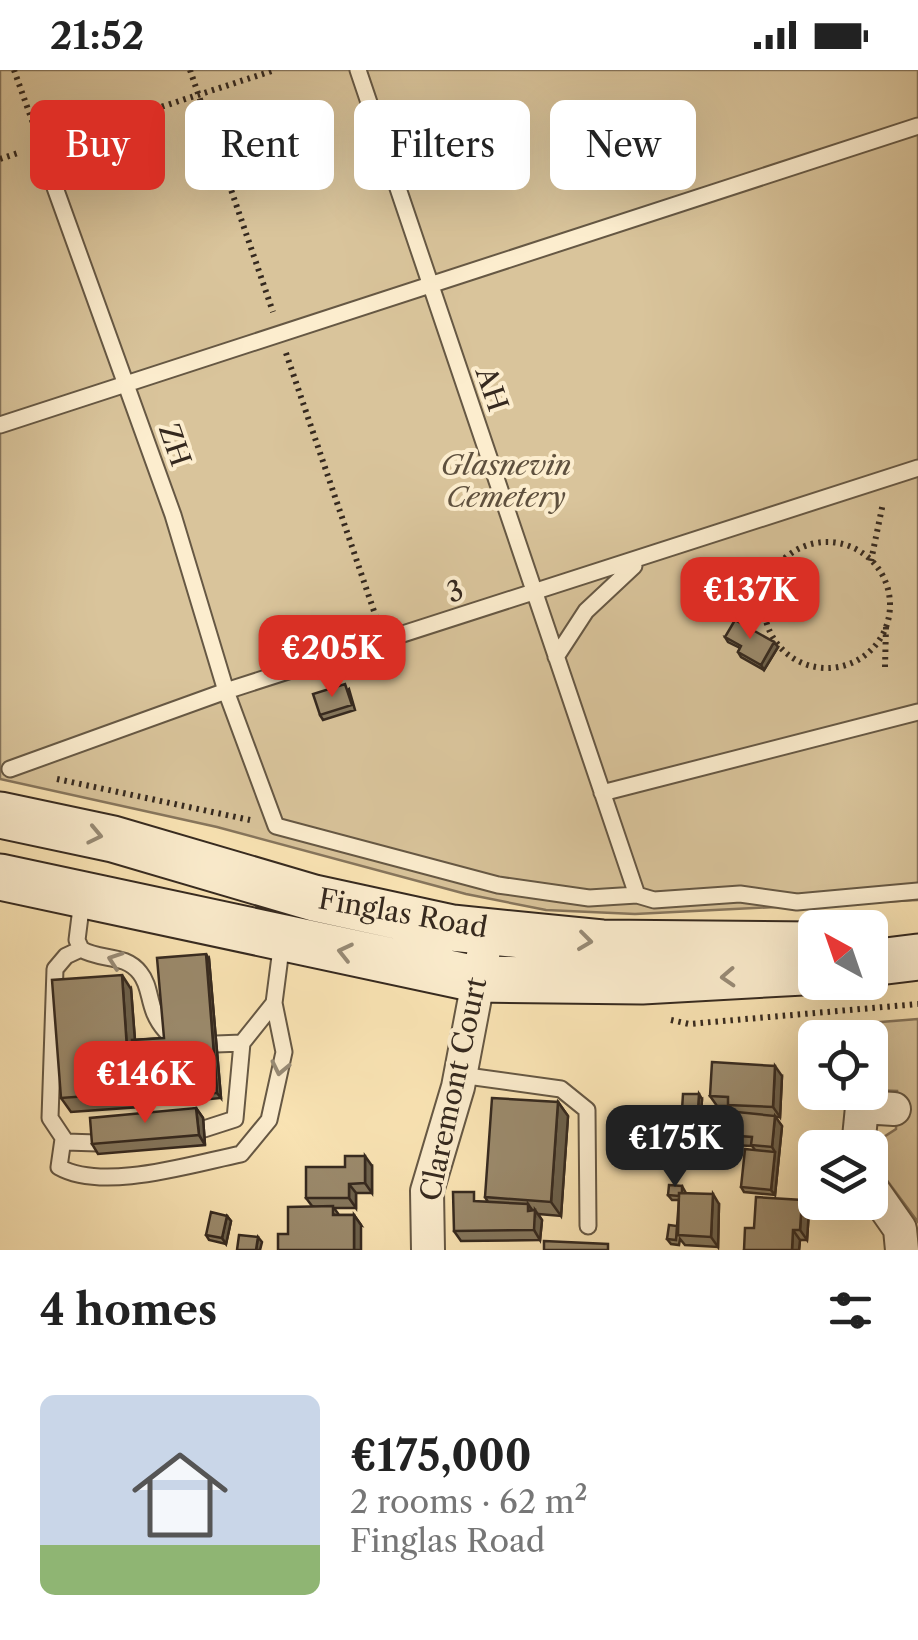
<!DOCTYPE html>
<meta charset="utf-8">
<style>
:root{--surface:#fff;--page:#f6f6f6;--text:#222;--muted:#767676;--line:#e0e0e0;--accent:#d93025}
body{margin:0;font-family:"Libre Caslon Text",serif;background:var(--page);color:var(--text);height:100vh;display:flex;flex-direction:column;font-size:38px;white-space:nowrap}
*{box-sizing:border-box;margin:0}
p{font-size:32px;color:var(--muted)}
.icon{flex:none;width:55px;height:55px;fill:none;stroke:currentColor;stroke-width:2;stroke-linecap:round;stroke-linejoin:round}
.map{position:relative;height:1180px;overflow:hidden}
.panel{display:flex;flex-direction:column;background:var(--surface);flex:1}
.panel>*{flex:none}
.hud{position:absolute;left:30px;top:30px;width:860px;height:90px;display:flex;gap:20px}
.needle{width:65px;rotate:320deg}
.tools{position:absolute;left:798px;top:840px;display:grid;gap:20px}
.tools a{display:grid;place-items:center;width:90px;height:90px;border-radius:15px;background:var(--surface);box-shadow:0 10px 40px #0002;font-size:50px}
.price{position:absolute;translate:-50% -85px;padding:0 22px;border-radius:20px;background:var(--accent);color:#fff;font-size:32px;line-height:65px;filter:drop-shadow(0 2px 5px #0008)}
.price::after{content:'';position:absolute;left:50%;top:60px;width:30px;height:22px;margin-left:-15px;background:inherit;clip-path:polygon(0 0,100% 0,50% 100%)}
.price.on{background:#222;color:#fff}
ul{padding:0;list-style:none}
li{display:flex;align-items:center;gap:30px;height:250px;padding:0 40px}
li+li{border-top:2px solid var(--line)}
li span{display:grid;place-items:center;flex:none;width:280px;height:200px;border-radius:15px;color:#555}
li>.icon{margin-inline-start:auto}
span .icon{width:120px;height:120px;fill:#fffc;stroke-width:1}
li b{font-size:42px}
h2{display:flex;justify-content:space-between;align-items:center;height:120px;padding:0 40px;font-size:42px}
.pill{padding:0 35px;border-radius:15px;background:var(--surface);box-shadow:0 10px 40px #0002;font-size:35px;line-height:90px}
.pill.on{background:var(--accent);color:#fff}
.status{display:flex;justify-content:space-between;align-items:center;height:70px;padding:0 50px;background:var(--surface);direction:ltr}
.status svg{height:28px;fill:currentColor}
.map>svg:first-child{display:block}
.green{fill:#d9c49b;stroke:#87765d;stroke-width:2.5}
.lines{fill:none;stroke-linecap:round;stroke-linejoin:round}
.service-casing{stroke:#665844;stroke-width:19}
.minor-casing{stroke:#665844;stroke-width:36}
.secondary-casing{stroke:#35291f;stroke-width:49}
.path{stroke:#35291f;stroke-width:6;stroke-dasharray:2.5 5;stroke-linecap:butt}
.service{stroke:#fcedce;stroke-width:15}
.minor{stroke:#fcedce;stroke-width:32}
.secondary{stroke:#fcedce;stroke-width:45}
.wall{fill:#85775d;stroke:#35291f;stroke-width:2.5}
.shaded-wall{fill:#6c614c;stroke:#35291f;stroke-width:2.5}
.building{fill:#9b8a6c;stroke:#35291f;stroke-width:2.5}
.oneway{stroke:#988b76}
.labels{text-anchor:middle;stroke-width:8;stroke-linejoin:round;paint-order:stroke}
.street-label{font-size:28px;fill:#35291f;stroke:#fcedce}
.park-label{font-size:28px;font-style:italic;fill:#5e503e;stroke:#fcedce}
</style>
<div class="status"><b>21:52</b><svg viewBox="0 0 49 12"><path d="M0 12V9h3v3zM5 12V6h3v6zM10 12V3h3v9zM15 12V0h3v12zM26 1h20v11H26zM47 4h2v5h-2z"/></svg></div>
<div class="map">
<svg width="918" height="1180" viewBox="0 0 918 1180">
<rect width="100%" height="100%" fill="#fae4b4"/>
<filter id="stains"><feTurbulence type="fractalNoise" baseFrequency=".002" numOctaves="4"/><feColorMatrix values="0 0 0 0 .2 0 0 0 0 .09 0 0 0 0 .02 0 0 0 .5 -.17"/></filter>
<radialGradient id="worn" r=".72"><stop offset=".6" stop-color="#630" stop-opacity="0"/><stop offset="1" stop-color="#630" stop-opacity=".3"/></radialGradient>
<path class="green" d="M0 0H918V830L635 844 546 840 466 824 217 757 0 709Z
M918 949V1152L874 1093 873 1074 896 1059 897 1021 870 1020V968L845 967 844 955Z"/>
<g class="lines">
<defs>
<path id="service" d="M358 0 637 825
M40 76 173 445 226 621 276 756 498 815 589 828 637 825 654 830 740 824 797 832 918 821
M0 355 918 56
M556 587 586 541 634 496
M10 699 226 621 918 398
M602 723 918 642
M82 830 77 870 81 879C100 891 125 883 140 903 153 919 146 939 166 961
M81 879 66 886 55 899 50 1048 66 1072 97 1073
M216 974 242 973 274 933
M460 1005 561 1019 587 1040 588 1156
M204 1059 235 1049 242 973
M63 1069 59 1097C103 1122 192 1094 241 1084L269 1050 284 982 274 933 282 871"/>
<path id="minor" d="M858 1078 862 1037 894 1039
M870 1116 900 1159 902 1180
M428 1180 427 1121 458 1017 488 859"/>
<path id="secondary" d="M0 745 113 769 314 828 452 858 602 873 815 875
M0 807 476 909 642 911 803 902
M870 893 918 887"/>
</defs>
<use href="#service" class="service-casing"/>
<use href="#minor" class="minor-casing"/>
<use href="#secondary" class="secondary-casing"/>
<path class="path" d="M14 0 34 56
M190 0 273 242
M62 69 275 0
M0 89 21 82
M286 283 377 550
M764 535a63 63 0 1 1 126 0a63 63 0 1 1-126 0Z
M871 491 883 433
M885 597 886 557
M57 709 250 750
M671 950 689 954 918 934"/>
<use href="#service" class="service"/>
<use href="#minor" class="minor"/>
<use href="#secondary" class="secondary"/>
</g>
<path class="wall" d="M725 567 778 577 764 600 741 587 738 582 740 578 728 572Z
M349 619 355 640 323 650 320 645Z
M209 889 221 1028 172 1033 169 1028 167 1014 139 1016 140 1037 71 1042 61 1028 131 919 135 970 164 968Z
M782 1006 780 1047H775L782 1056 775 1125 744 1122 741 1117 755 1080 752 1076 732 1075 725 1065 733 1042 730 1036H717L710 1026Z
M702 1029 701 1045H685L682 1040Z
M558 1032 568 1046 561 1146 538 1144 542 1150 540 1170 461 1171 454 1161 481 1132H488L485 1127Z
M196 1038 203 1048 205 1075 98 1084 92 1074Z
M372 1096V1123H356V1138H334L339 1145H354L361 1155 312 1136 306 1128Z
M682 1116 686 1123 719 1134 718 1177 685 1175 680 1169 679 1175 671 1174 667 1169 677 1156 679 1130H672L668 1125Z
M809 1140 807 1170H800L799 1180H744L754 1158Z
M227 1146 231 1151 226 1174 209 1170 206 1165Z"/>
<path class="shaded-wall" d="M774 572 778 577 764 600 761 595Z
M206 884 209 889 221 1028 217 1023Z
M122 905 131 919 138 1011 135 1012 139 1016 140 1037 130 1023Z
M775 996 782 1006 780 1047 773 1037Z
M699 1024 702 1029 701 1045 698 1040Z
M558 1032 568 1046 561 1146 551 1132Z
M196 1038 203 1048 205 1075 199 1065Z
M775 1046 782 1056 775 1125 771 1120 775 1082 772 1077Z
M365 1086 372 1096V1123L365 1113Z
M349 1114 356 1123V1138L349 1128Z
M713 1124 719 1134 718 1177 711 1167Z
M802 1130 809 1140 807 1170 800 1160Z
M528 1134 535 1144V1140L542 1150 540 1170 534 1160 528 1141Z
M354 1145 361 1155V1180H354Z
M227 1146 231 1151 226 1174 222 1168Z
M793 1160 800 1170 799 1180H792Z
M258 1167 262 1172 260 1180H256Z"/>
<path class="building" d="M735 550 774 572 761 595 738 582 741 576 725 567Z
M345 614 352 635 320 645 313 624Z
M206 884 217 1023 169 1028 167 1009 135 1012 132 970 164 968 157 888Z
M122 905 130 1023 61 1028 52 910Z
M712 992 775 996 773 1037 728 1035V1027L710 1026Z
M683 1024H699L698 1040H682Z
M492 1028 558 1032 551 1132 485 1127Z
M196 1038 199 1065 92 1074 90 1048Z
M727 1041 775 1046 772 1077 751 1075 752 1067 725 1065Z
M745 1079 775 1082 771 1120 741 1117Z
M345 1086H365V1113L349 1114V1128H306V1097H345Z
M669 1115 682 1116V1123H679V1126L668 1125Z
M453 1122H474V1131L528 1134V1141L535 1140 534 1160 454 1161Z
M679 1123 713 1124 711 1167 678 1165Z
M756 1127 802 1130 800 1160H793L792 1180H744L745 1158H754Z
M333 1136V1145H354V1180H278V1164H288V1137Z
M211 1142 227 1146 222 1168 206 1165Z
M669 1155 677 1156 676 1170 667 1169Z
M239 1165 258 1167 256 1180H237Z
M544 1171 608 1174V1180H544Z"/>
<defs><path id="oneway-chevron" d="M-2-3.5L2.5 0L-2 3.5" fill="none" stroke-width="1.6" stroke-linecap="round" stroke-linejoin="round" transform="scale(2.5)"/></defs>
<g class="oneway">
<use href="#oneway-chevron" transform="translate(95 765) rotate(12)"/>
<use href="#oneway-chevron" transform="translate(585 871) rotate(7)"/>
<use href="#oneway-chevron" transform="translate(345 882) rotate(-167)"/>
<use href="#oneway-chevron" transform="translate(115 890) rotate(-161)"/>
<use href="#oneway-chevron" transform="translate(728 907) rotate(177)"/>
<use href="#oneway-chevron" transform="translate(280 998) rotate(102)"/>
</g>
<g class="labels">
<g class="street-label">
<text transform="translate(492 319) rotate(71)" y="10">AH</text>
<text transform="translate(175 375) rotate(71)" y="10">ZH</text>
<text transform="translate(455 521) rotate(-18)" y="10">3</text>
<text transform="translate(403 843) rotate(10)" y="10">Finglas Road</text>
<text transform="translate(453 1019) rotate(-78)" y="10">Claremont Court</text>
</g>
<g class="park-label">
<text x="506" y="405">Glasnevin<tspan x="506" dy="32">Cemetery</tspan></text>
</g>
</g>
<rect width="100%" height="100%" filter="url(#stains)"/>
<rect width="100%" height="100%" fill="url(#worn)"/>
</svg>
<div class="tools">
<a><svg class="needle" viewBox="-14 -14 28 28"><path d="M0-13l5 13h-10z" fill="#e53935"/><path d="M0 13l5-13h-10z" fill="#767676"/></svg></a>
<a><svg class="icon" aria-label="locate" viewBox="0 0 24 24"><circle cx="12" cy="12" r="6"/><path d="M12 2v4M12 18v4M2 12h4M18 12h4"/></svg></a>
<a><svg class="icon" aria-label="layers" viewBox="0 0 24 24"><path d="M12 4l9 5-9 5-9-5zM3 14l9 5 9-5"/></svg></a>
</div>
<b class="price" style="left:750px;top:572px">€137K</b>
<b class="price" style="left:332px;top:630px">€205K</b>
<b class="price" style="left:145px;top:1056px">€146K</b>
<b class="price on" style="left:675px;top:1120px">€175K</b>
<div class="hud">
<a class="pill on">Buy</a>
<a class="pill">Rent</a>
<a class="pill">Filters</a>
<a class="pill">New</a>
</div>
</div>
<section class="panel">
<h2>4 homes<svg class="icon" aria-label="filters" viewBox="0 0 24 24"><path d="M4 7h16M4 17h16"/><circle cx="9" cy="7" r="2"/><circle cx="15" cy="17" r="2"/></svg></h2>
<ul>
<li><span style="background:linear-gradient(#c9d6e8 75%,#8fb573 0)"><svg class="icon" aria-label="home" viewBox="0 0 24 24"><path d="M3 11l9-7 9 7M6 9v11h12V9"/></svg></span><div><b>€175,000</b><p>2 rooms · 62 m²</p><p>Finglas Road</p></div></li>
</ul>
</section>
